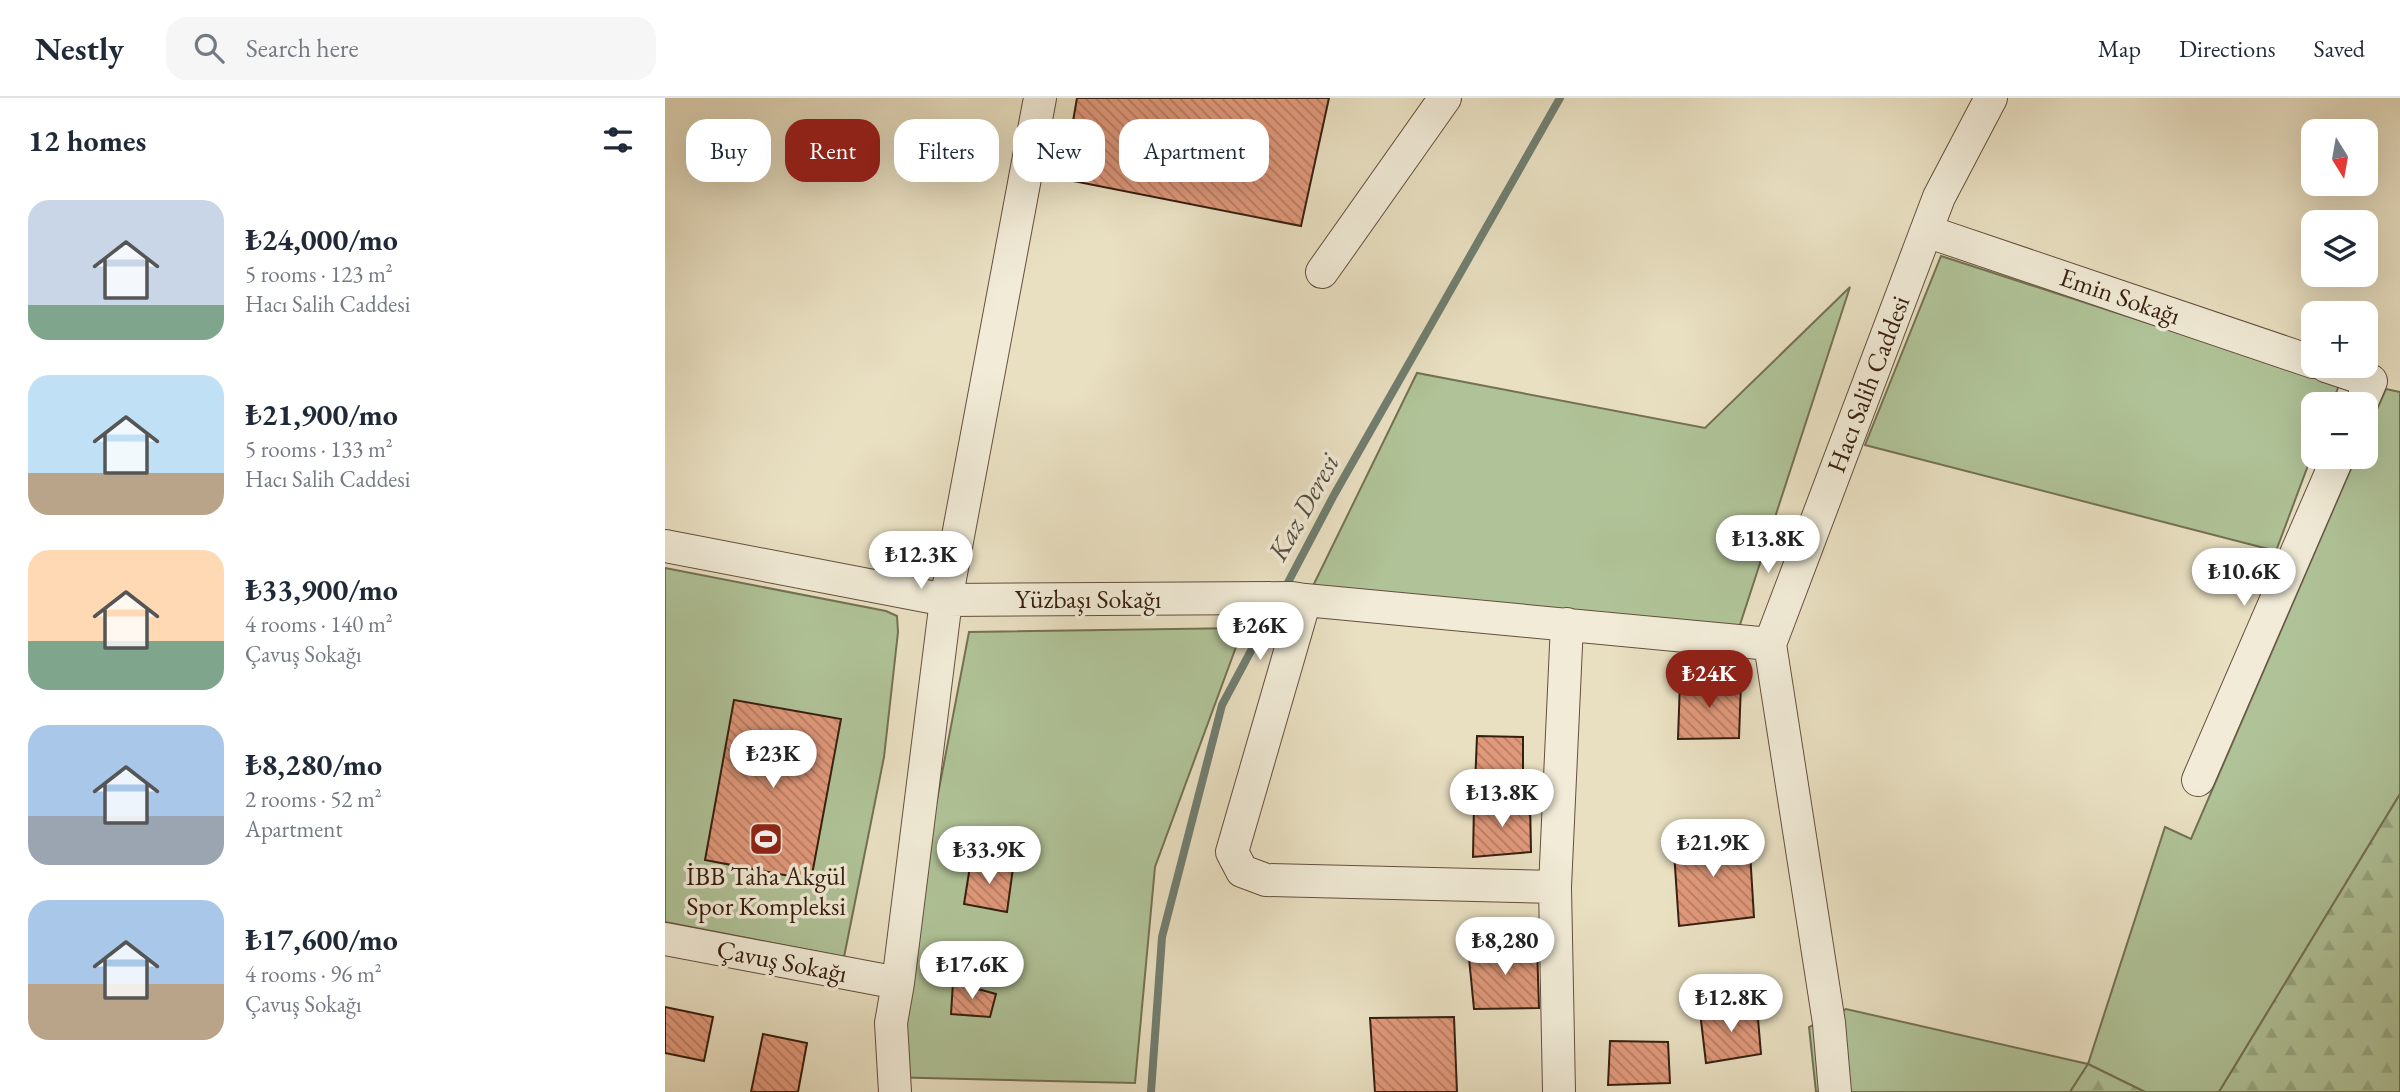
<!DOCTYPE html>
<meta charset="utf-8">
<style>
:root{--surface:#fff;--page:#f6f6f7;--text:#1f2937;--muted:#747a83;--line:#e0e1e3;--accent:#8f2418}
body{margin:0;font-family:"EB Garamond",serif;background:var(--page);color:var(--text);height:100vh;display:flex;flex-direction:column;font-size:26px;white-space:nowrap}
*{box-sizing:border-box;margin:0}
p{font-size:23px;color:var(--muted)}
.icon{flex:none;width:38px;height:38px;fill:none;stroke:currentColor;stroke-width:2;stroke-linecap:round;stroke-linejoin:round}
.map{position:relative;flex:1;overflow:hidden}
.side{display:flex;flex-direction:column;background:var(--surface);width:665px}
.side>*{flex:none}
.guide{position:absolute;left:21px;top:21px;width:665px;height:63px;display:flex;gap:14px}
.needle{width:46px;rotate:169deg}
.buttons{position:absolute;left:1636px;top:21px;display:grid;gap:14px}
.buttons a{display:grid;place-items:center;width:77px;height:77px;border-radius:14px;background:var(--surface);box-shadow:0 7px 28px #0002;font-size:35px}
.price{position:absolute;translate:-50% -60px;padding:0 16px;border-radius:24px;background:#fff;color:#222;font-size:23px;line-height:46px;filter:drop-shadow(0 2px 4px #0008)}
.price::after{content:'';position:absolute;left:50%;top:42px;width:21px;height:16px;margin-left:-10px;background:inherit;clip-path:polygon(0 0,100% 0,50% 100%)}
.price.selected{background:var(--accent);color:#fff}
ul{padding:0;list-style:none}
li{display:flex;align-items:center;gap:21px;height:175px;padding:0 28px}
li span{display:grid;place-items:center;flex:none;width:196px;height:140px;border-radius:21px;color:#555}
li>.icon{margin-inline-start:auto}
span .icon{width:84px;height:84px;fill:#fffc;stroke-width:1}
li b{font-size:30px}
h2{display:flex;justify-content:space-between;align-items:center;height:84px;padding:0 28px;font-size:30px}
.tag{padding:0 24px;border-radius:21px;background:var(--surface);box-shadow:0 7px 28px #0002;font-size:24px;line-height:63px}
.tag.selected{background:var(--accent);color:#fff}
header{display:flex;align-items:center;gap:42px;box-sizing:border-box;height:98px;padding:0 35px;background:var(--surface);border-bottom:2px solid var(--line)}
header strong{font-size:33px}
nav{display:flex;gap:38px;margin-inline-start:auto;font-size:24px}
.search{width:490px;height:63px;background:var(--page);display:flex;align-items:center;gap:18px;box-sizing:border-box;padding:0 24px;border-radius:21px;color:var(--muted);font-size:26px}
main{display:flex;flex:1;min-height:0}
.map>svg:first-child{display:block}
.green{fill:#b0c398;stroke:#747154;stroke-width:2}
.forest{fill:url(#forest-firs);stroke:#747154;stroke-width:2}
.lines{fill:none;stroke-linecap:round;stroke-linejoin:round}
.stream{stroke:#717e70;stroke-width:8}
.building{fill:url(#building-back-hatch);stroke:#371f0f;stroke-width:2}
.minor-casing{stroke:#644f3c;stroke-width:34}
.minor{stroke:#f1ebd7;stroke-width:32}
.labels{text-anchor:middle;stroke-width:7;stroke-linejoin:round;paint-order:stroke}
.street-label{font-size:26px;fill:#371f0f;stroke:#f1ebd7}
.poi-label{font-size:26px;fill:#371f0f;stroke:#f1ebd7}
.water-label{font-size:28px;font-style:italic;fill:#544e3f;stroke:#f1ebd7}
</style>
<header>
<strong>Nestly</strong>
<div class="search"><svg class="icon" aria-label="search" viewBox="0 0 24 24"><circle cx="10" cy="10" r="6"/><path d="M15 15l6 6"/></svg>Search here</div>
<nav><a>Map</a><a>Directions</a><a>Saved</a></nav>
</header>
<main>
<section class="side">
<h2>12 homes<svg class="icon" aria-label="filters" viewBox="0 0 24 24"><path d="M4 7h16M4 17h16"/><circle cx="9" cy="7" r="2"/><circle cx="15" cy="17" r="2"/></svg></h2>
<ul>
<li><span style="background:linear-gradient(#c9d6e8 75%,#7fa58c 0)"><svg class="icon" aria-label="home" viewBox="0 0 24 24"><path d="M3 11l9-7 9 7M6 9v11h12V9"/></svg></span><div><b>₺24,000/mo</b><p>5 rooms · 123 m²</p><p>Hacı Salih Caddesi</p></div></li>
<li><span style="background:linear-gradient(#bfe0f5 70%,#b9a48a 0)"><svg class="icon" aria-label="home" viewBox="0 0 24 24"><path d="M3 11l9-7 9 7M6 9v11h12V9"/></svg></span><div><b>₺21,900/mo</b><p>5 rooms · 133 m²</p><p>Hacı Salih Caddesi</p></div></li>
<li><span style="background:linear-gradient(#ffd9b3 65%,#7fa58c 0)"><svg class="icon" aria-label="home" viewBox="0 0 24 24"><path d="M3 11l9-7 9 7M6 9v11h12V9"/></svg></span><div><b>₺33,900/mo</b><p>4 rooms · 140 m²</p><p>Çavuş Sokağı</p></div></li>
<li><span style="background:linear-gradient(#a9c7e8 65%,#9aa5b1 0)"><svg class="icon" aria-label="home" viewBox="0 0 24 24"><path d="M3 11l9-7 9 7M6 9v11h12V9"/></svg></span><div><b>₺8,280/mo</b><p>2 rooms · 52 m²</p><p>Apartment</p></div></li>
<li><span style="background:linear-gradient(#a9c7e8 60%,#b9a48a 0)"><svg class="icon" aria-label="home" viewBox="0 0 24 24"><path d="M3 11l9-7 9 7M6 9v11h12V9"/></svg></span><div><b>₺17,600/mo</b><p>4 rooms · 96 m²</p><p>Çavuş Sokağı</p></div></li>
</ul>
</section>
<div class="map">
<svg width="1735" height="994" viewBox="0 0 1735 994">
<defs>
<pattern id="forest-firs" width="22" height="20" patternUnits="userSpaceOnUse" patternTransform="scale(1.75)"><rect width="22" height="20" fill="#b0c398"/><path d="M5 1l3.5 6h-7zM16 11l3.5 6h-7z" fill="#98a782"/></pattern>
<pattern id="building-back-hatch" width="6" height="6" patternUnits="userSpaceOnUse" patternTransform="scale(1.75)"><rect width="6" height="6" fill="#e1997b"/><path d="M-1 5l2 2M0 0l6 6M5-1l2 2" fill="none" stroke="#b77c63"/></pattern>
</defs>
<rect width="100%" height="100%" fill="#e9e0c2"/>
<filter id="stains"><feTurbulence type="fractalNoise" baseFrequency=".00286" numOctaves="4"/><feColorMatrix values="0 0 0 0 .2 0 0 0 0 .09 0 0 0 0 .02 0 0 0 .5 -.17"/></filter>
<radialGradient id="worn" r=".72"><stop offset=".6" stop-color="#630" stop-opacity="0"/><stop offset="1" stop-color="#630" stop-opacity=".3"/></radialGradient>
<path class="green" d="M1276 158 1674 287 1667 306H1648V354L1611 453 1200 347Z
M1185 189 1070 542 646 492 752 275 1040 330Z
M1721 291 1735 294V696L1554 994H1480L1423 966 1405 994H1151L1144 929 1181 911 1423 966 1500 729 1526 741 1691 359H1701V336Z
M0 470 221 513 232 518 233 534 219 659 179 859 0 824Z
M578 530 490 769 470 985 219 979 304 534Z"/>
<path class="forest" d="M1735 696V994H1554Z
M1423 966 1480 994H1405Z"/>
<g class="lines">
<path class="stream" d="M619 492 669 397 895 0
M486 994 497 839 557 607 611 506"/>
</g>
<path class="building" d="M412 0H664L636 128 398 81Z
M1015 583 1076 585 1074 640 1013 641Z
M69 602 176 621 146 782 40 762Z
M812 638 858 639V686L810 687Z
M865 703 866 754 808 759 809 706Z
M1084 738 1089 819 1014 828 1008 739Z
M306 762 348 770 342 814 299 806Z
M872 848 874 910 809 911 803 850Z
M288 884 331 896 325 919 286 916Z
M0 909 48 919 39 963 0 955Z
M1092 909 1096 956 1041 965 1035 914Z
M789 919 792 994H710L705 920Z
M98 936 142 945 133 994H86Z
M945 943 1003 944 1005 985 943 987Z"/>
<g class="lines">
<defs>
<path id="minor" d="M1261 133 1648 264
M657 174 780 0
M1661 268 1706 283 1696 306
M0 448 281 502 627 500 640 502
M1533 682 1673 359
M890 789 601 782 577 773 567 754 640 502 1105 546
M0 841 233 885
M230 994 226 925 233 885 281 502 375 0
M894 994 890 789 902 526
M1170 994 1164 925 1105 546 1274 99 1326 0"/>
</defs>
<use href="#minor" class="minor-casing"/>
<use href="#minor" class="minor"/>
</g>
<defs>
<symbol id="stadium-square" viewBox="-11 -11 22 22"><rect x="-9" y="-9" width="18" height="18" rx="4" fill="#8f2418" stroke="#f1ebd7"/><path d="M0-5a6.5 5 0 1 0 0 10a6.5 5 0 1 0 0-10ZM-3.5-1.8h7v3.6h-7Z" fill="#fff"/></symbol>
</defs>
<g fill-rule="evenodd">
<use href="#stadium-square" x="82" y="722" width="38" height="38"/>
</g>
<g class="labels">
<g class="street-label">
<text transform="translate(1455 198) rotate(19)" y="9">Emin Sokağı</text>
<text transform="translate(1203 286) rotate(-69)" y="9">Hacı Salih Caddesi</text>
<text x="423" y="510">Yüzbaşı Sokağı</text>
<text transform="translate(117 863) rotate(11)" y="9">Çavuş Sokağı</text>
</g>
<g class="poi-label">
<text x="101" y="787">İBB Taha Akgül<tspan x="101" dy="30">Spor Kompleksi</tspan></text>
</g>
<g class="water-label">
<text transform="translate(638 409) rotate(-61)" y="10">Kaz Deresi</text>
</g>
</g>
<rect width="100%" height="100%" filter="url(#stains)"/>
<rect width="100%" height="100%" fill="url(#worn)"/>
</svg>
<div class="buttons">
<a><svg class="needle" viewBox="-14 -14 28 28"><path d="M0-13l5 13h-10z" fill="#e53935"/><path d="M0 13l5-13h-10z" fill="#747a83"/></svg></a>
<a><svg class="icon" aria-label="layers" viewBox="0 0 24 24"><path d="M12 4l9 5-9 5-9-5zM3 14l9 5 9-5"/></svg></a>
<a>+</a>
<a>−</a>
</div>
<b class="price" style="left:1103px;top:477px">₺13.8K</b>
<b class="price" style="left:256px;top:493px">₺12.3K</b>
<b class="price" style="left:1579px;top:510px">₺10.6K</b>
<b class="price" style="left:595px;top:564px">₺26K</b>
<b class="price selected" style="left:1044px;top:612px">₺24K</b>
<b class="price" style="left:108px;top:692px">₺23K</b>
<b class="price" style="left:837px;top:731px">₺13.8K</b>
<b class="price" style="left:1048px;top:781px">₺21.9K</b>
<b class="price" style="left:324px;top:788px">₺33.9K</b>
<b class="price" style="left:840px;top:879px">₺8,280</b>
<b class="price" style="left:307px;top:903px">₺17.6K</b>
<b class="price" style="left:1066px;top:936px">₺12.8K</b>
<div class="guide">
<a class="tag">Buy</a>
<a class="tag selected">Rent</a>
<a class="tag">Filters</a>
<a class="tag">New</a>
<a class="tag">Apartment</a>
</div>
</div>
</main>
